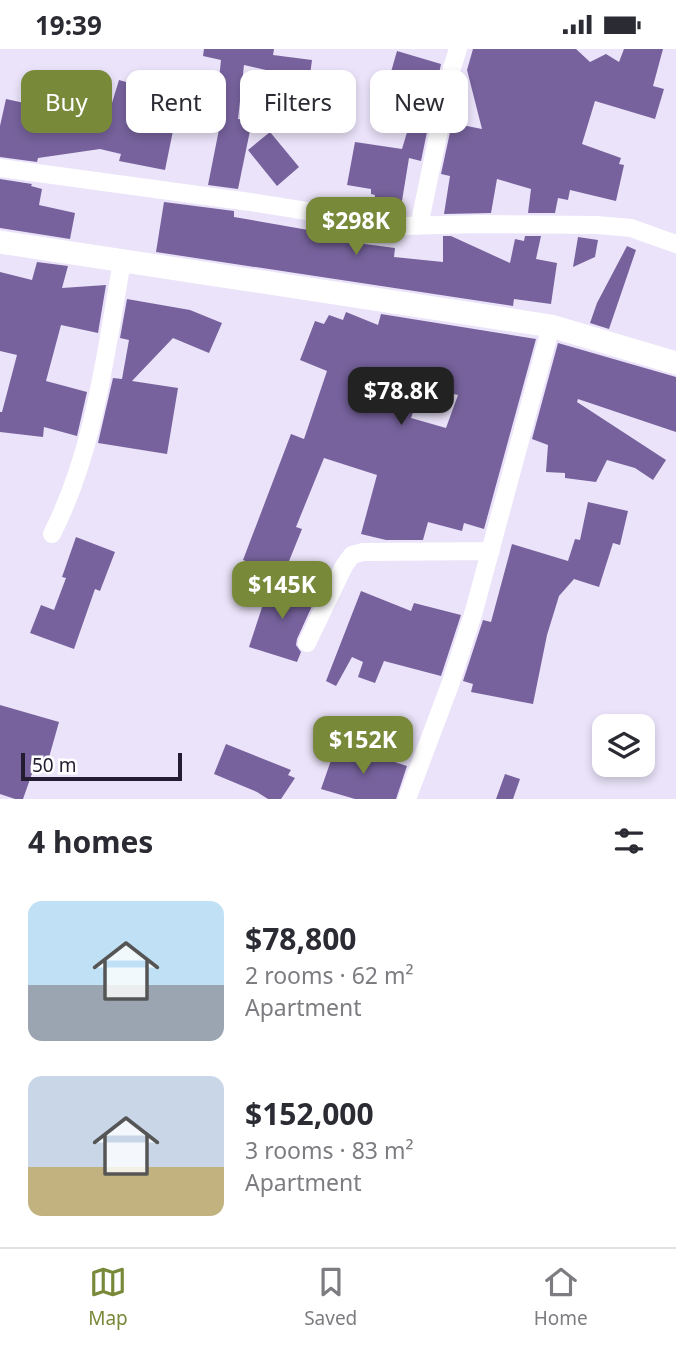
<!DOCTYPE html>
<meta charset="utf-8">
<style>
:root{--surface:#fff;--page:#f7f7f7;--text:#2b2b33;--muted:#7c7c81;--line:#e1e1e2;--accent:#788939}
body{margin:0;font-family:"Noto Sans",sans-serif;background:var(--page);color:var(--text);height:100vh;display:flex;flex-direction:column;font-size:26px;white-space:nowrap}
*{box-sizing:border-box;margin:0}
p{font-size:23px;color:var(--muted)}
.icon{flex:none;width:38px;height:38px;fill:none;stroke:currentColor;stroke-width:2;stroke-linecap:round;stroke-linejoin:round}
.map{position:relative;height:750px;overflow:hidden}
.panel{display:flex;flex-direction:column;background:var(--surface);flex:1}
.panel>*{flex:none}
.hud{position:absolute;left:21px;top:21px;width:635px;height:63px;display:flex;gap:14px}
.fabs{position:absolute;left:592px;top:665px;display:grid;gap:14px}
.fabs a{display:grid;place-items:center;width:63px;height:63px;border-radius:14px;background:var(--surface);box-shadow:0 4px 10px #0003;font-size:35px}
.scale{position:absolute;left:21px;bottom:18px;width:161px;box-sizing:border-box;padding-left:7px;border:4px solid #241d31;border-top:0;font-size:19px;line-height:24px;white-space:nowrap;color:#241d31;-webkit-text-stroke:5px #fff;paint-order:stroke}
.price{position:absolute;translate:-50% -60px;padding:0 16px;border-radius:14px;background:var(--accent);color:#fff;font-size:23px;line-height:46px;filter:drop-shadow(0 2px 4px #0008)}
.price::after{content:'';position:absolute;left:50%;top:42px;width:21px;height:16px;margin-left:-10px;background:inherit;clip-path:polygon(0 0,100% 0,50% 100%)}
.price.selected{background:#222;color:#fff}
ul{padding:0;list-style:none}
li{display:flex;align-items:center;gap:21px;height:175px;padding:0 28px}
li span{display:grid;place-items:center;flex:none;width:196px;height:140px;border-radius:14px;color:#555}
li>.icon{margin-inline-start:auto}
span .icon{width:84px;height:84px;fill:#fffc;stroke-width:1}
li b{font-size:30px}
h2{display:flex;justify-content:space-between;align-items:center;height:84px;padding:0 28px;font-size:30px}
.pill{padding:0 24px;border-radius:14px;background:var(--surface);box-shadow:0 4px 10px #0003;font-size:24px;line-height:63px}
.pill.selected{background:var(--accent);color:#fff}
.status{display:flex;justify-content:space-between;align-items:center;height:49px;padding:0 35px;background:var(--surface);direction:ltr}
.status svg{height:19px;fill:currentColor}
.tabs{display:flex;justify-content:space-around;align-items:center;height:98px;border-top:2px solid var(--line);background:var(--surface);font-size:19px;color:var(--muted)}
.tabs a{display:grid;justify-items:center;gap:4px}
.tabs .selected{color:var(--accent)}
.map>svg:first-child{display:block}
.building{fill:#77629d;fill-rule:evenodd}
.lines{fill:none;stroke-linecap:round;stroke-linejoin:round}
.minor{stroke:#fff;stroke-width:18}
.tertiary{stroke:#fff;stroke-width:23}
</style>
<div class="status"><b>19:39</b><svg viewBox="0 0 49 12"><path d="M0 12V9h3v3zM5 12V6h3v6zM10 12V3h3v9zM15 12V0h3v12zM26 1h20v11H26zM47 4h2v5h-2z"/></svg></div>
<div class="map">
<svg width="676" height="750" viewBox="0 0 676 750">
<rect width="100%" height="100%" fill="#eae3f9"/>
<path class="building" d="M204 0H274L273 6 312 11 308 41 281 38 283 25 244 16 238 70 252 72 238 140 208 136 225 50 217 49 221 11 203 7Z
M473 0H576L590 13 606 5 619 13 624 0H663L653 37 664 40 655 70 595 52 582 95 621 109 619 115 624 116 616 152 570 141 568 151 558 149 555 164H528L531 140 497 130 491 164 444 165 450 127 441 125 452 74 482 80 467 21Z
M397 2 441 15 421 112 409 109 401 158 374 153 375 146 371 145V140L347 136 355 93 402 100 414 60 383 51Z
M119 31 137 36 130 58 176 67 165 121 119 112 121 105 100 100 38 109 37 113 0 108V77L6 50 61 62 64 47 104 55 105 53 112 54Z
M270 83 299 118 277 137 248 101Z
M0 130 32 135 31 137 42 140 39 156 75 164 70 190 0 179Z
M164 153 234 162V168L314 182 307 174 359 182 357 194 395 199 394 208 443 213V187H451L510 214 515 190 524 192 525 187H541L536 210 557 214 551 255 514 250 513 257 156 203Z
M578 188 598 191 595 208 573 218Z
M627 197 636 201 609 280 590 274 597 254Z
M37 213 68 217 62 239 106 236 98 284 61 276 46 332 87 343 77 387 44 378 43 388 0 383V363H2L17 306 0 302V223L32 231Z
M127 250 190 261 222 274 209 304 173 289 132 332 178 339 167 405 98 394 113 329 122 330 129 291 120 289Z
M346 263 378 276 381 265 536 290 484 480 464 474 462 482 428 473 423 491H386L361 485 377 426 324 409 296 478 302 480 283 527 243 511 291 385 304 390 327 322 300 311 315 272 324 275 329 266 343 271ZM422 338 458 346 446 379 411 369Z
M558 294 676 328V383L578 350 577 353 666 411 653 431 635 419 607 411 596 433 565 429V424L546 423 548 396 532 390Z
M588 453 628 462 620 496 613 494 599 538 574 530 559 547 547 586 533 655 471 643 473 635 463 632 483 571 491 573 512 495 568 512 575 490 580 491Z
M76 488 115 503 100 542 95 540 74 600 30 584 41 556 54 561 66 529 62 528Z
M271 531 317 546 297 590 296 596 301 603 297 613 249 598Z
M361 542 411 562 414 554 461 566 441 627 384 612 375 634 358 628 363 613 352 608 336 637 326 632Z
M0 656 59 673 46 719 35 716 23 750H15L0 745Z
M226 695 291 721 288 726 295 729 281 750H268L257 743 214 725Z
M348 698 407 717 396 750H355L321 740 335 700 346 703Z
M505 725 520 730 513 750H496Z"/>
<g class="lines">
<path class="minor" d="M0 119 250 153 402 177 480 175 597 176 631 179 676 195
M419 177 452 19 458 0
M52 485C95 400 105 306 122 213
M307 594 344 517 352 506 363 503 491 502
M407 750 451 633 474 562 551 277"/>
<path class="tertiary" d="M0 193 551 277 676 314"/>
</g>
</svg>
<div class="fabs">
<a><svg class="icon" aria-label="layers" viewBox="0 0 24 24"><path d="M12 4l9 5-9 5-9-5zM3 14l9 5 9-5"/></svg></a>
</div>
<div class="scale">50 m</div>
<b class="price" style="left:356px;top:208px">$298K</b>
<b class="price selected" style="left:401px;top:378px">$78.8K</b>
<b class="price" style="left:282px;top:572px">$145K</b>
<b class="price" style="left:363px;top:727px">$152K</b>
<div class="hud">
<a class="pill selected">Buy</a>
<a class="pill">Rent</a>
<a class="pill">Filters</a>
<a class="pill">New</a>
</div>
</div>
<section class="panel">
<h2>4 homes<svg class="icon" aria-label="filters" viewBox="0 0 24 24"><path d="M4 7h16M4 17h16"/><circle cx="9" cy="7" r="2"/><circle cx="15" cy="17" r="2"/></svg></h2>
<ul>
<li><span style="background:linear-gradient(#bfe0f5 60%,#9aa5b1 0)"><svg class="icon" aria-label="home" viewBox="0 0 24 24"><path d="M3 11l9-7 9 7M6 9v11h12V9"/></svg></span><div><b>$78,800</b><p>2 rooms · 62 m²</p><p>Apartment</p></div></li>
<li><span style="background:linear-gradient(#c9d6e8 65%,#c2b280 0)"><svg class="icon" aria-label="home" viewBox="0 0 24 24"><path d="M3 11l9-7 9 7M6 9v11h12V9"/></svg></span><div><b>$152,000</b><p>3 rooms · 83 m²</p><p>Apartment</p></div></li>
</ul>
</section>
<nav class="tabs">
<a class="selected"><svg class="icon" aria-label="map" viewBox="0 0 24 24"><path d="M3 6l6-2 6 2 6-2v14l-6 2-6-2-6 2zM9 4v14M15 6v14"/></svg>Map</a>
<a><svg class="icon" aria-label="saved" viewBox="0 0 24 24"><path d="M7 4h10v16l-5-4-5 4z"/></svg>Saved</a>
<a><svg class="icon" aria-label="home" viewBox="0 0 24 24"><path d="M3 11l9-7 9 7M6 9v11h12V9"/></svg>Home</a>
</nav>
